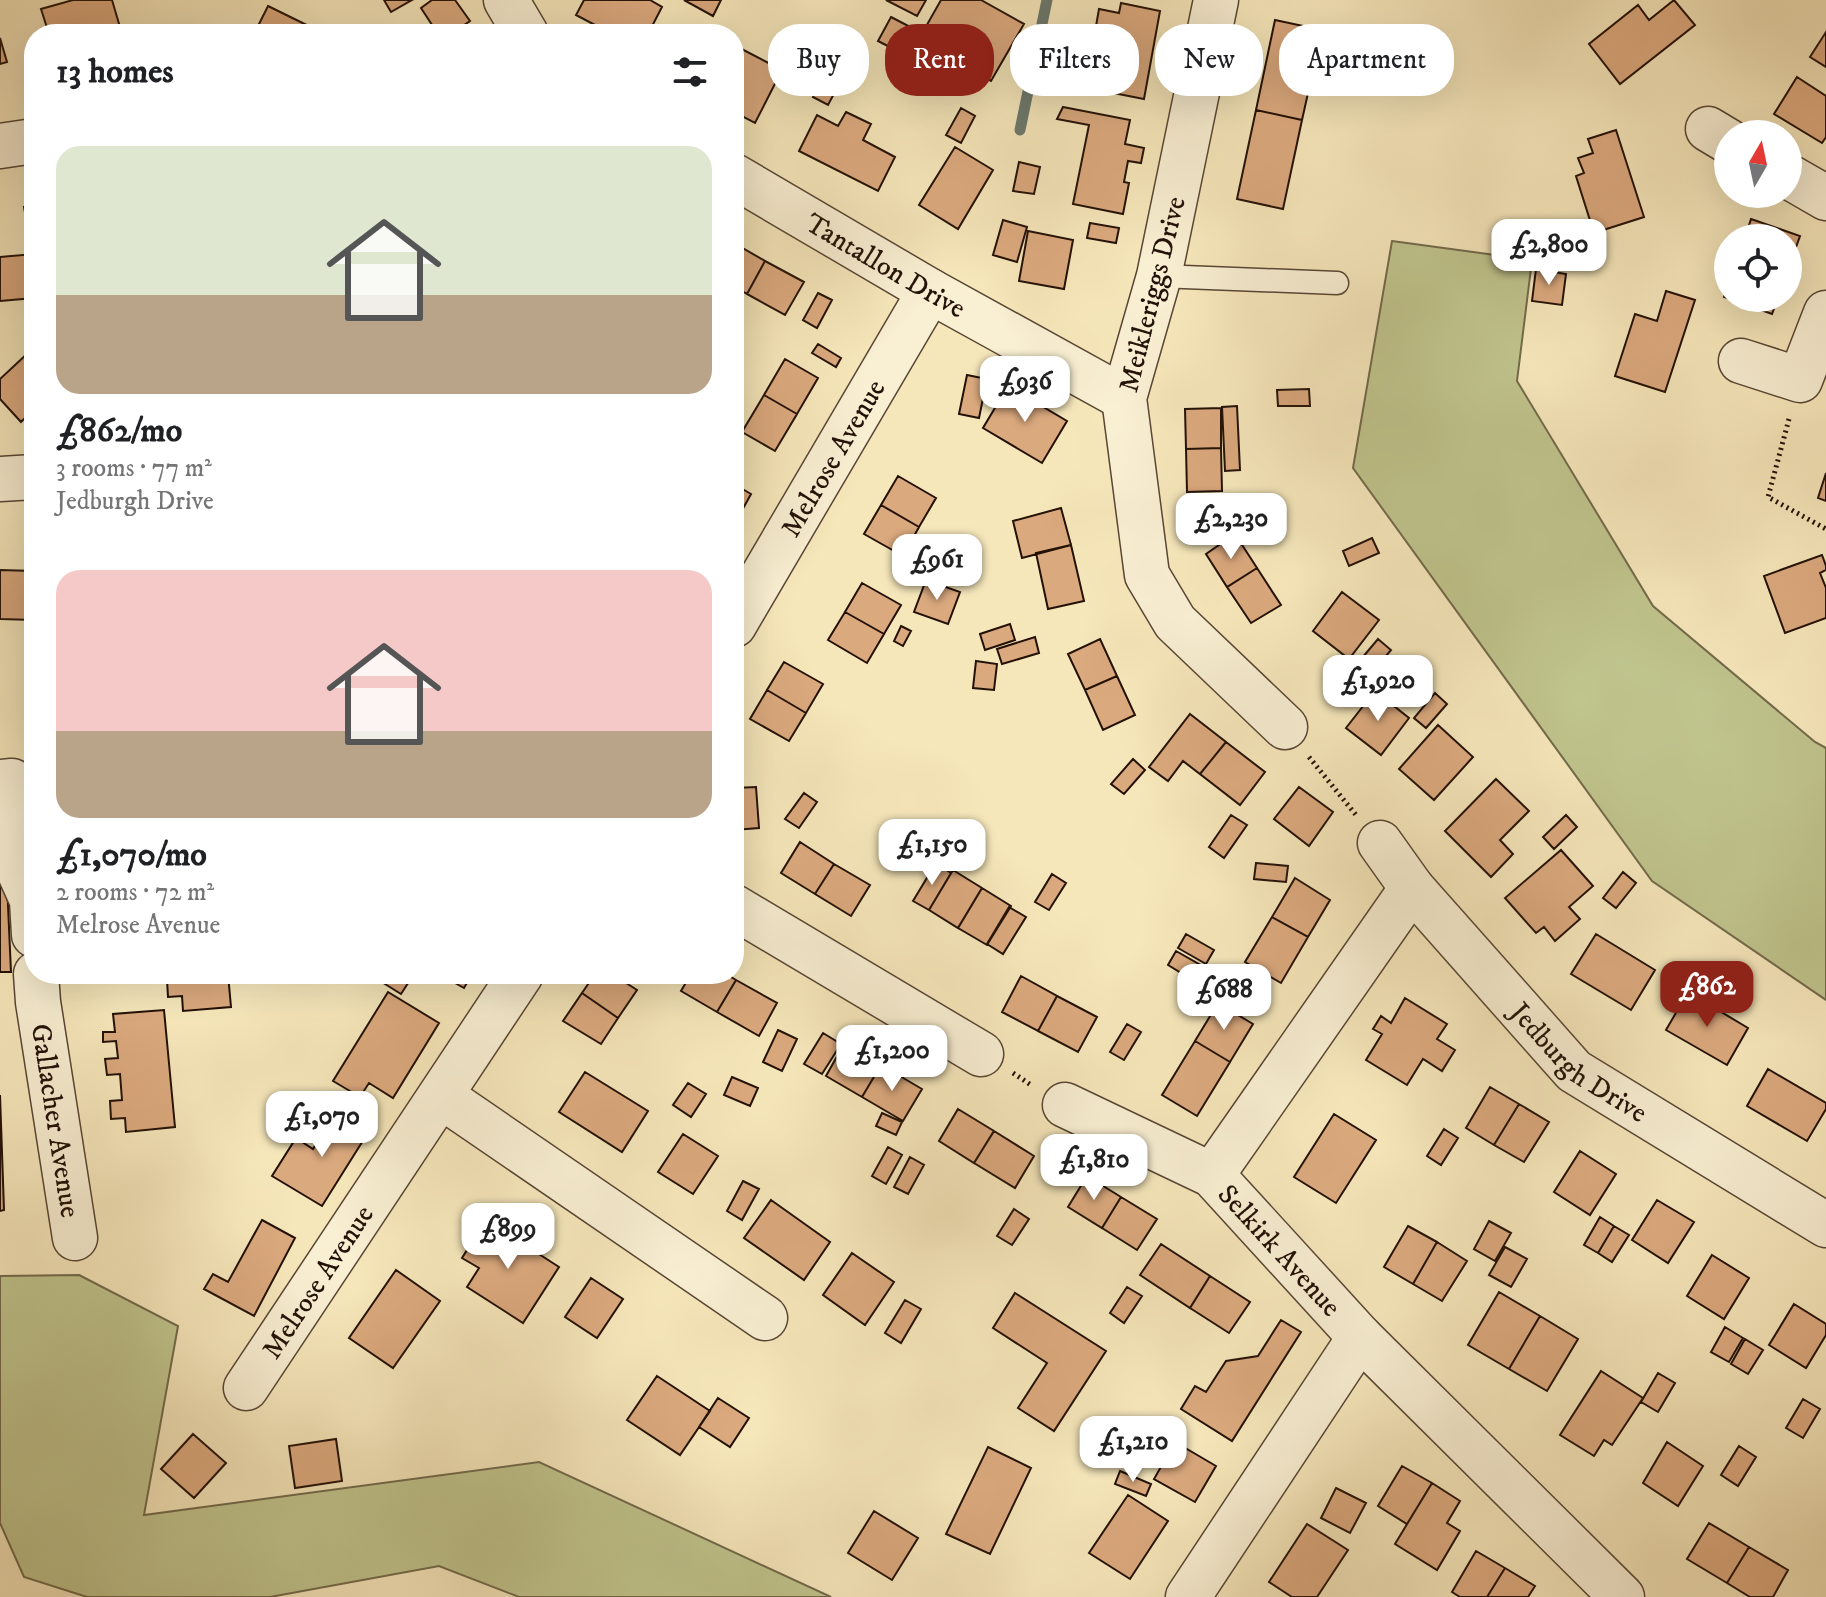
<!DOCTYPE html>
<meta charset="utf-8">
<style>
:root{--surface:#fff;--page:#f6f6f6;--text:#202124;--muted:#757577;--accent:#8f2418}
body{margin:0;font-family:"IM FELL DW Pica",serif;background:var(--page);color:var(--text);height:100vh;display:flex;flex-direction:column;font-size:30px;white-space:nowrap}
*{box-sizing:border-box;margin:0}
p{font-size:26px;color:var(--muted)}
.icon{flex:none;width:44px;height:44px;fill:none;stroke:currentColor;stroke-width:2;stroke-linecap:round;stroke-linejoin:round}
.map{position:relative;flex:1;overflow:hidden}
.drawer{position:absolute;left:24px;top:24px;width:720px;height:960px;display:flex;flex-direction:column;background:var(--surface);border-radius:32px;box-shadow:0 8px 32px #0002}
.drawer>*{flex:none}
.hud{position:absolute;left:768px;top:24px;width:760px;height:72px;display:flex;gap:16px}
.needle{width:52px;rotate:9deg}
.buttons{position:absolute;left:1714px;top:120px;display:grid;gap:16px}
.buttons a{display:grid;place-items:center;width:88px;height:88px;border-radius:50%;background:var(--surface);box-shadow:0 8px 32px #0002;font-size:40px}
.price{position:absolute;translate:-50% -68px;padding:0 18px;border-radius:16px;background:#fff;color:#222;font-size:26px;line-height:52px;filter:drop-shadow(0 2px 4px #0008)}
.price::after{content:'';position:absolute;left:50%;top:48px;width:24px;height:18px;margin-left:-12px;background:inherit;clip-path:polygon(0 0,100% 0,50% 100%)}
.price.selected{background:var(--accent);color:#fff}
ul{padding:0;list-style:none}
li{display:grid;align-content:center;gap:16px;height:424px;padding:0 32px}
li span{display:grid;place-items:center;height:248px;border-radius:24px;color:#555}
li>.icon{margin-inline-start:auto}
span .icon{width:144px;height:144px;fill:#fffc;stroke-width:1}
li b{font-size:34px}
h2{display:flex;justify-content:space-between;align-items:center;height:96px;padding:0 32px;font-size:34px}
.chip{padding:0 28px;border-radius:32px;background:var(--surface);box-shadow:0 8px 32px #0002;font-size:28px;line-height:72px}
.chip.selected{background:var(--accent);color:#fff}
.map>svg:first-child{display:block}
.green{fill:#c0c48d;stroke:#726a4a;stroke-width:2}
.lines{fill:none;stroke-linecap:round;stroke-linejoin:round}
.stream{stroke:#6c796e;stroke-width:11}
.building{fill:#dba97e;stroke:#231107;stroke-width:2}
.lane-casing{stroke:#584634;stroke-width:25}
.street-casing{stroke:#584634;stroke-width:47}
.path{stroke:#231107;stroke-width:5;stroke-dasharray:2 4;stroke-linecap:butt}
.lane{stroke:#f9efd3;stroke-width:22}
.street{stroke:#f9efd3;stroke-width:44}
.labels{text-anchor:middle;stroke-width:8;stroke-linejoin:round;paint-order:stroke}
.street-label{font-size:28px;fill:#231107;stroke:#f9efd3}
</style>
<div class="map">
<svg width="1826" height="1597" viewBox="0 0 1826 1597">
<rect width="100%" height="100%" fill="#f6e7bb"/>
<filter id="stains"><feTurbulence type="fractalNoise" baseFrequency=".0025" numOctaves="4"/><feColorMatrix values="0 0 0 0 .2 0 0 0 0 .09 0 0 0 0 .02 0 0 0 .5 -.17"/></filter>
<radialGradient id="worn" r=".72"><stop offset=".6" stop-color="#630" stop-opacity="0"/><stop offset="1" stop-color="#630" stop-opacity=".3"/></radialGradient>
<path class="green" d="M1392 241 1532 260 1517 381 1653 606 1815 742 1826 748V1000L1652 881 1353 468Z
M79 1275 178 1326 144 1515 539 1462 831 1597H519L439 1566 270 1597H87L24 1577 0 1523V1276Z"/>
<g class="lines">
<path class="stream" d="M1020 130 1047 0"/>
</g>
<path class="building" d="M73 0H112L122 34H49L41 9Z
M384 0H412L391 12Z
M432 0H455L470 21 451 34H438L421 8Z
M584 0H650L662 7 648 34H612L576 15Z
M684 0H721L713 16Z
M886 0H926L917 16Z
M941 0H981L1024 24 991 81 971 70 982 51 959 39 951 54 920 37Z
M1674 0 1695 25 1620 84 1589 44 1638 5 1649 20Z
M1121 3 1160 11 1144 99 1103 91 1111 47 1093 43 1099 9 1119 13Z
M268 6 325 34H254Z
M891 17 918 31 905 55 878 41Z
M1275 20 1322 30 1302 120 1256 110Z
M1826 32V67L1810 57Z
M0 38 7 62 0 64Z
M734 45 782 70 755 123 734 112Z
M812 57 826 65 812 92 797 84Z
M828 69 843 77 828 105 813 97Z
M1797 77 1826 96V137L1822 143 1774 114Z
M1063 107 1130 120 1125 144 1144 148 1141 163 1128 161 1124 182 1129 183 1123 214 1073 204 1089 125 1057 119Z
M961 108 975 116 961 143 946 135Z
M1256 110 1302 120 1283 209 1237 199Z
M846 112 871 124 863 140 895 157 878 191 799 151 817 115 838 126Z
M1616 130 1644 217 1594 233 1576 176 1584 173 1578 158 1593 153 1588 139Z
M955 147 993 170 958 229 919 205Z
M1019 162 1040 167 1034 194 1013 191Z
M34 206V236H29L24 207Z
M1751 219 1800 236 1788 269V238H1745Z
M1003 220 1027 227 1017 262 993 255Z
M1090 223 1119 228 1116 243 1087 238Z
M1028 231 1073 240 1064 289 1019 281Z
M734 243 765 261 747 294 734 287Z
M34 254V298L0 301V257Z
M765 261 804 282 785 315 747 294Z
M1536 269 1566 274 1562 305 1532 301Z
M1728 286V298H1778L1772 314 1724 297Z
M1666 291 1695 300 1665 392 1615 376 1635 314 1657 321Z
M818 293 832 300 817 328 803 320Z
M818 344 841 358 836 367 812 353Z
M28 353 34 359V409L21 422 0 399V379Z
M785 359 818 378 797 414 764 395Z
M967 375 987 379 979 418 959 414Z
M1008 386 1067 421 1042 463 983 428Z
M1309 389 1310 406H1278L1277 390Z
M764 395 797 414 775 451 742 432Z
M1237 406 1240 470 1225 471 1222 407Z
M1221 408V448L1186 449 1185 409Z
M1221 448 1222 491 1187 492 1186 449Z
M1826 473V501L1818 498Z
M898 476 936 498 919 527 881 505Z
M734 484 751 494 734 525Z
M881 505 919 527 903 556 864 534Z
M1061 508 1071 545 1022 558 1013 521Z
M1235 534 1257 568 1227 587 1206 554Z
M1372 538 1379 553 1349 566 1343 551Z
M1071 545 1084 601 1048 609 1036 553Z
M1822 555 1826 566V570L1820 573 1826 588V618L1785 633 1764 576Z
M1257 568 1281 605 1251 623 1227 587Z
M0 570 34 571V620L0 619Z
M926 580 960 592 948 624 914 612Z
M862 583 901 605 884 634 845 612Z
M1342 592 1379 620 1349 659 1313 631Z
M845 612 884 634 867 663 828 640Z
M1010 624 1015 640 985 650 980 634Z
M901 626 911 631 903 646 894 641Z
M1035 637 1039 653 1002 664 997 649Z
M1100 639 1117 676 1085 690 1068 654Z
M1378 639 1391 650 1370 675 1357 664Z
M976 661 997 664 994 690 973 688Z
M784 662 823 684 806 713 767 690Z
M1117 676 1135 715 1103 730 1085 690Z
M767 690 806 713 789 741 750 719Z
M1375 691 1409 718 1381 755 1346 728Z
M1435 693 1447 704 1426 728 1414 718Z
M1190 714 1226 742 1200 774 1183 761 1168 781 1149 767Z
M1438 725 1473 757 1434 800 1399 769Z
M1226 742 1265 772 1240 805 1200 774Z
M1133 759 1145 770 1124 794 1111 784Z
M1496 779 1529 811 1500 840 1513 854 1491 877 1445 831Z
M756 787 759 828 734 830V788Z
M1299 787 1333 812 1309 846 1274 819Z
M804 793 817 802 799 828 785 819Z
M1231 815 1247 825 1224 858 1209 847Z
M1566 815 1577 827 1554 849 1543 837Z
M912 827 926 836 909 863 895 854Z
M800 842 834 864 815 894 781 873Z
M1561 850 1593 886 1569 907 1580 919 1555 941 1544 927 1536 933 1505 898Z
M936 863 951 873 929 910 913 901Z
M1256 863 1288 866 1286 882 1254 879Z
M834 864 870 885 851 916 815 894Z
M953 870 982 888 958 928 929 910Z
M1623 872 1636 883 1616 908 1603 898Z
M1052 874 1066 883 1049 910 1035 902Z
M1295 878 1330 900 1308 937 1272 917Z
M0 883H7L11 972H0Z
M982 888 1011 906 987 945 958 928Z
M1009 907 1026 917 1003 954 987 944Z
M1272 917 1308 937 1281 983 1245 962Z
M1186 934 1214 950 1206 964 1178 948Z
M1596 934 1655 970 1631 1010 1571 974Z
M1176 951 1204 967 1196 982 1168 965Z
M178 974H228L231 1007 183 1011 182 996 168 997 167 980 179 979Z
M369 974H400L410 980 401 994Z
M439 974H472L464 988Z
M595 974H612L637 990 618 1018 582 993Z
M657 974H676L671 982Z
M691 974H726L736 980 717 1012 681 991Z
M1021 976 1057 996 1038 1031 1002 1012Z
M736 980 777 1003 759 1036 717 1012Z
M388 992 439 1023 393 1098 369 1083 360 1097 333 1081Z
M1688 992 1748 1028 1727 1065 1666 1030Z
M582 993 618 1018 601 1044 563 1021Z
M1057 996 1097 1017 1078 1052 1038 1031Z
M1405 998 1447 1024 1437 1039 1455 1050 1442 1071 1423 1059 1407 1085 1366 1060 1382 1034 1373 1029 1381 1016 1391 1023Z
M1218 1003 1253 1024 1230 1062 1195 1041Z
M164 1010 175 1127 126 1132 125 1118 111 1119 110 1101 122 1100 120 1074 107 1075 105 1059 118 1058 116 1041 103 1042V1032H115L113 1014Z
M1127 1024 1141 1032 1124 1060 1110 1052Z
M778 1030 797 1039 782 1071 763 1062Z
M823 1033 841 1044 822 1074 804 1064Z
M1195 1041 1230 1062 1197 1116 1162 1095Z
M844 1044 881 1065 862 1097 826 1076Z
M881 1065 922 1089 903 1121 862 1097Z
M1768 1069 1826 1103V1109L1807 1141 1747 1106Z
M585 1072 648 1111 622 1152 559 1112Z
M732 1077 758 1088 750 1106 724 1095Z
M688 1083 706 1094 691 1117 673 1105Z
M1490 1087 1519 1104 1494 1145 1466 1128Z
M0 1095 4 1210 0 1211Z
M1519 1104 1549 1122 1524 1162 1494 1145Z
M958 1109 994 1131 974 1163 939 1141Z
M336 1110 369 1131 322 1206 272 1176 296 1138 313 1149Z
M882 1113 902 1122 896 1135 876 1126Z
M1334 1114 1376 1140 1336 1203 1294 1177Z
M1444 1129 1458 1138 1441 1165 1427 1156Z
M994 1131 1034 1156 1015 1188 974 1163Z
M683 1134 718 1156 693 1194 658 1172Z
M888 1147 902 1155 886 1184 872 1176Z
M1580 1151 1616 1174 1590 1215 1554 1192Z
M910 1157 924 1165 908 1194 894 1187Z
M1087 1176 1121 1197 1102 1228 1068 1207Z
M743 1181 759 1189 742 1220 727 1211Z
M1121 1197 1157 1219 1137 1250 1102 1228Z
M771 1200 830 1242 804 1280 744 1238Z
M1657 1200 1694 1222 1668 1263 1632 1240Z
M1014 1209 1029 1219 1012 1245 997 1236Z
M1600 1217 1614 1226 1598 1253 1584 1245Z
M262 1220 295 1238 254 1316 204 1289 213 1274 228 1282Z
M486 1220 559 1267 523 1323 467 1287 479 1268 462 1258Z
M1489 1221 1511 1233 1495 1261 1474 1249Z
M1408 1226 1437 1242 1413 1284 1384 1267Z
M1614 1226 1629 1235 1612 1262 1598 1253Z
M1437 1242 1467 1261 1442 1301 1413 1284Z
M1161 1244 1210 1276 1190 1308 1140 1275Z
M1505 1247 1527 1259 1511 1287 1489 1275Z
M852 1253 894 1282 865 1325 823 1295Z
M1712 1255 1749 1278 1724 1319 1687 1296Z
M396 1270 440 1301 393 1368 349 1338Z
M1210 1276 1250 1302 1229 1333 1190 1308Z
M591 1278 623 1299 597 1338 565 1317Z
M1127 1287 1142 1296 1124 1323 1110 1313Z
M1499 1292 1540 1316 1509 1369 1468 1345Z
M1015 1293 1106 1351 1054 1431 1018 1408 1047 1363 993 1328Z
M905 1300 921 1309 901 1343 885 1333Z
M1794 1304 1826 1324V1335L1806 1368 1769 1345Z
M1540 1316 1578 1339 1547 1391 1509 1369Z
M1281 1320 1301 1332 1232 1441 1181 1409 1195 1386 1206 1392 1226 1361 1258 1356Z
M1725 1327 1743 1338 1729 1362 1711 1352Z
M1745 1339 1763 1350 1748 1374 1731 1364Z
M1601 1371 1643 1398 1612 1445 1604 1440 1594 1456 1560 1435Z
M1658 1373 1675 1383 1658 1412 1641 1402Z
M657 1376 710 1411 680 1455 627 1420Z
M718 1398 749 1418 730 1447 699 1427Z
M1803 1399 1820 1409 1803 1438 1786 1428Z
M193 1434 226 1463 194 1498 161 1469Z
M336 1439 342 1481 295 1488 289 1446Z
M1175 1442 1216 1466 1195 1502 1154 1479Z
M1667 1442 1703 1466 1678 1506 1643 1483Z
M1739 1446 1756 1457 1738 1486 1721 1475Z
M988 1447 1031 1468 990 1554 946 1534Z
M1402 1466 1432 1483 1407 1524 1378 1506Z
M1120 1471 1151 1484 1146 1496 1115 1484Z
M1432 1483 1460 1501 1447 1523 1460 1531 1437 1570 1395 1544Z
M1336 1488 1366 1503 1350 1533 1321 1518Z
M1128 1495 1168 1521 1130 1579 1089 1553Z
M874 1511 918 1538 892 1580 848 1553Z
M1709 1523 1749 1547 1727 1583 1687 1559Z
M1307 1524 1348 1550 1317 1597H1292L1269 1582Z
M1749 1547 1788 1570 1773 1597H1750L1727 1583Z
M1476 1551 1505 1568 1487 1597H1460L1452 1592Z
M1505 1568 1535 1586 1528 1597H1487Z"/>
<g class="lines">
<defs>
<path id="lane" d="M1159 276 1337 283"/>
<g id="street">
<path d="M506 0 526 34"/>
<path d="M1216 0 1159 276 1124 398 1147 575 1175 622 1285 727"/>
<path d="M1708 129 1728 141"/>
<path d="M0 146 34 141"/>
<path id="s1" d="M734 176 930 291 1124 398"/>
<path d="M1788 176 1826 198"/>
<path d="M1741 361 1800 380 1826 313"/>
<path d="M0 479 34 477"/>
<path id="s2" d="M734 625 930 291"/>
<path d="M0 782 12 781 14 860 32 900 34 935"/>
<path id="s3" d="M1380 843 1412 888 1574 1071 1826 1225"/>
<path d="M734 907 981 1054"/>
<path id="s4" d="M36 974 38 1002 75 1238"/>
<path d="M441 1096 765 1318"/>
<path id="s5" d="M1065 1105 1212 1175 1360 1337 1622 1597"/>
<path d="M1212 1175 1412 888"/>
<path id="s6" d="M246 1388 521 974"/>
<path d="M1188 1597 1360 1337"/>
</g>
</defs>
<use href="#lane" class="lane-casing"/>
<use href="#street" class="street-casing"/>
<path class="path" d="M1789 419 1768 497 1826 529
M1309 757 1356 815
M1013 1073 1031 1085"/>
<use href="#lane" class="lane"/>
<use href="#street" class="street"/>
</g>
<g class="labels">
<g class="street-label">
<text dy="10" stroke="none"><textPath href="#s1" startOffset="176">Tantallon Drive</textPath></text>
<text transform="translate(1151 294) rotate(-76)" y="10">Meikleriggs Drive</text>
<text dy="10" stroke="none"><textPath href="#s2" startOffset="194">Melrose Avenue</textPath></text>
<text dy="10" stroke="none"><textPath href="#s3" startOffset="298">Jedburgh Drive</textPath></text>
<text dy="10" stroke="none"><textPath href="#s4" startOffset="148">Gallacher Avenue</textPath></text>
<text dy="10" stroke="none"><textPath href="#s5" startOffset="264">Selkirk Avenue</textPath></text>
<text dy="10" stroke="none"><textPath href="#s6" startOffset="128">Melrose Avenue</textPath></text>
</g>
</g>
<rect width="100%" height="100%" filter="url(#stains)"/>
<rect width="100%" height="100%" fill="url(#worn)"/>
</svg>
<div class="buttons">
<a><svg class="needle" viewBox="-14 -14 28 28"><path d="M0-13l5 13h-10z" fill="#e53935"/><path d="M0 13l5-13h-10z" fill="#757577"/></svg></a>
<a><svg class="icon" aria-label="locate" viewBox="0 0 24 24"><circle cx="12" cy="12" r="6"/><path d="M12 2v4M12 18v4M2 12h4M18 12h4"/></svg></a>
</div>
<b class="price" style="left:1549px;top:287px">£2,800</b>
<b class="price" style="left:1025px;top:424px">£936</b>
<b class="price" style="left:1231px;top:561px">£2,230</b>
<b class="price" style="left:937px;top:602px">£961</b>
<b class="price" style="left:1378px;top:723px">£1,920</b>
<b class="price" style="left:932px;top:887px">£1,150</b>
<b class="price selected" style="left:1707px;top:1029px">£862</b>
<b class="price" style="left:1224px;top:1032px">£688</b>
<b class="price" style="left:892px;top:1093px">£1,200</b>
<b class="price" style="left:322px;top:1159px">£1,070</b>
<b class="price" style="left:1094px;top:1202px">£1,810</b>
<b class="price" style="left:508px;top:1271px">£899</b>
<b class="price" style="left:1133px;top:1484px">£1,210</b>
<div class="hud">
<a class="chip">Buy</a>
<a class="chip selected">Rent</a>
<a class="chip">Filters</a>
<a class="chip">New</a>
<a class="chip">Apartment</a>
</div>
<section class="drawer">
<h2>13 homes<svg class="icon" aria-label="filters" viewBox="0 0 24 24"><path d="M4 7h16M4 17h16"/><circle cx="9" cy="7" r="2"/><circle cx="15" cy="17" r="2"/></svg></h2>
<ul>
<li><span style="background:linear-gradient(#dfe7d0 60%,#b9a48a 0)"><svg class="icon" aria-label="home" viewBox="0 0 24 24"><path d="M3 11l9-7 9 7M6 9v11h12V9"/></svg></span><div><b>£862/mo</b><p>3 rooms · 77 m²</p><p>Jedburgh Drive</p></div></li>
<li><span style="background:linear-gradient(#f6c9c9 65%,#b9a48a 0)"><svg class="icon" aria-label="home" viewBox="0 0 24 24"><path d="M3 11l9-7 9 7M6 9v11h12V9"/></svg></span><div><b>£1,070/mo</b><p>2 rooms · 72 m²</p><p>Melrose Avenue</p></div></li>
</ul>
</section>
</div>
